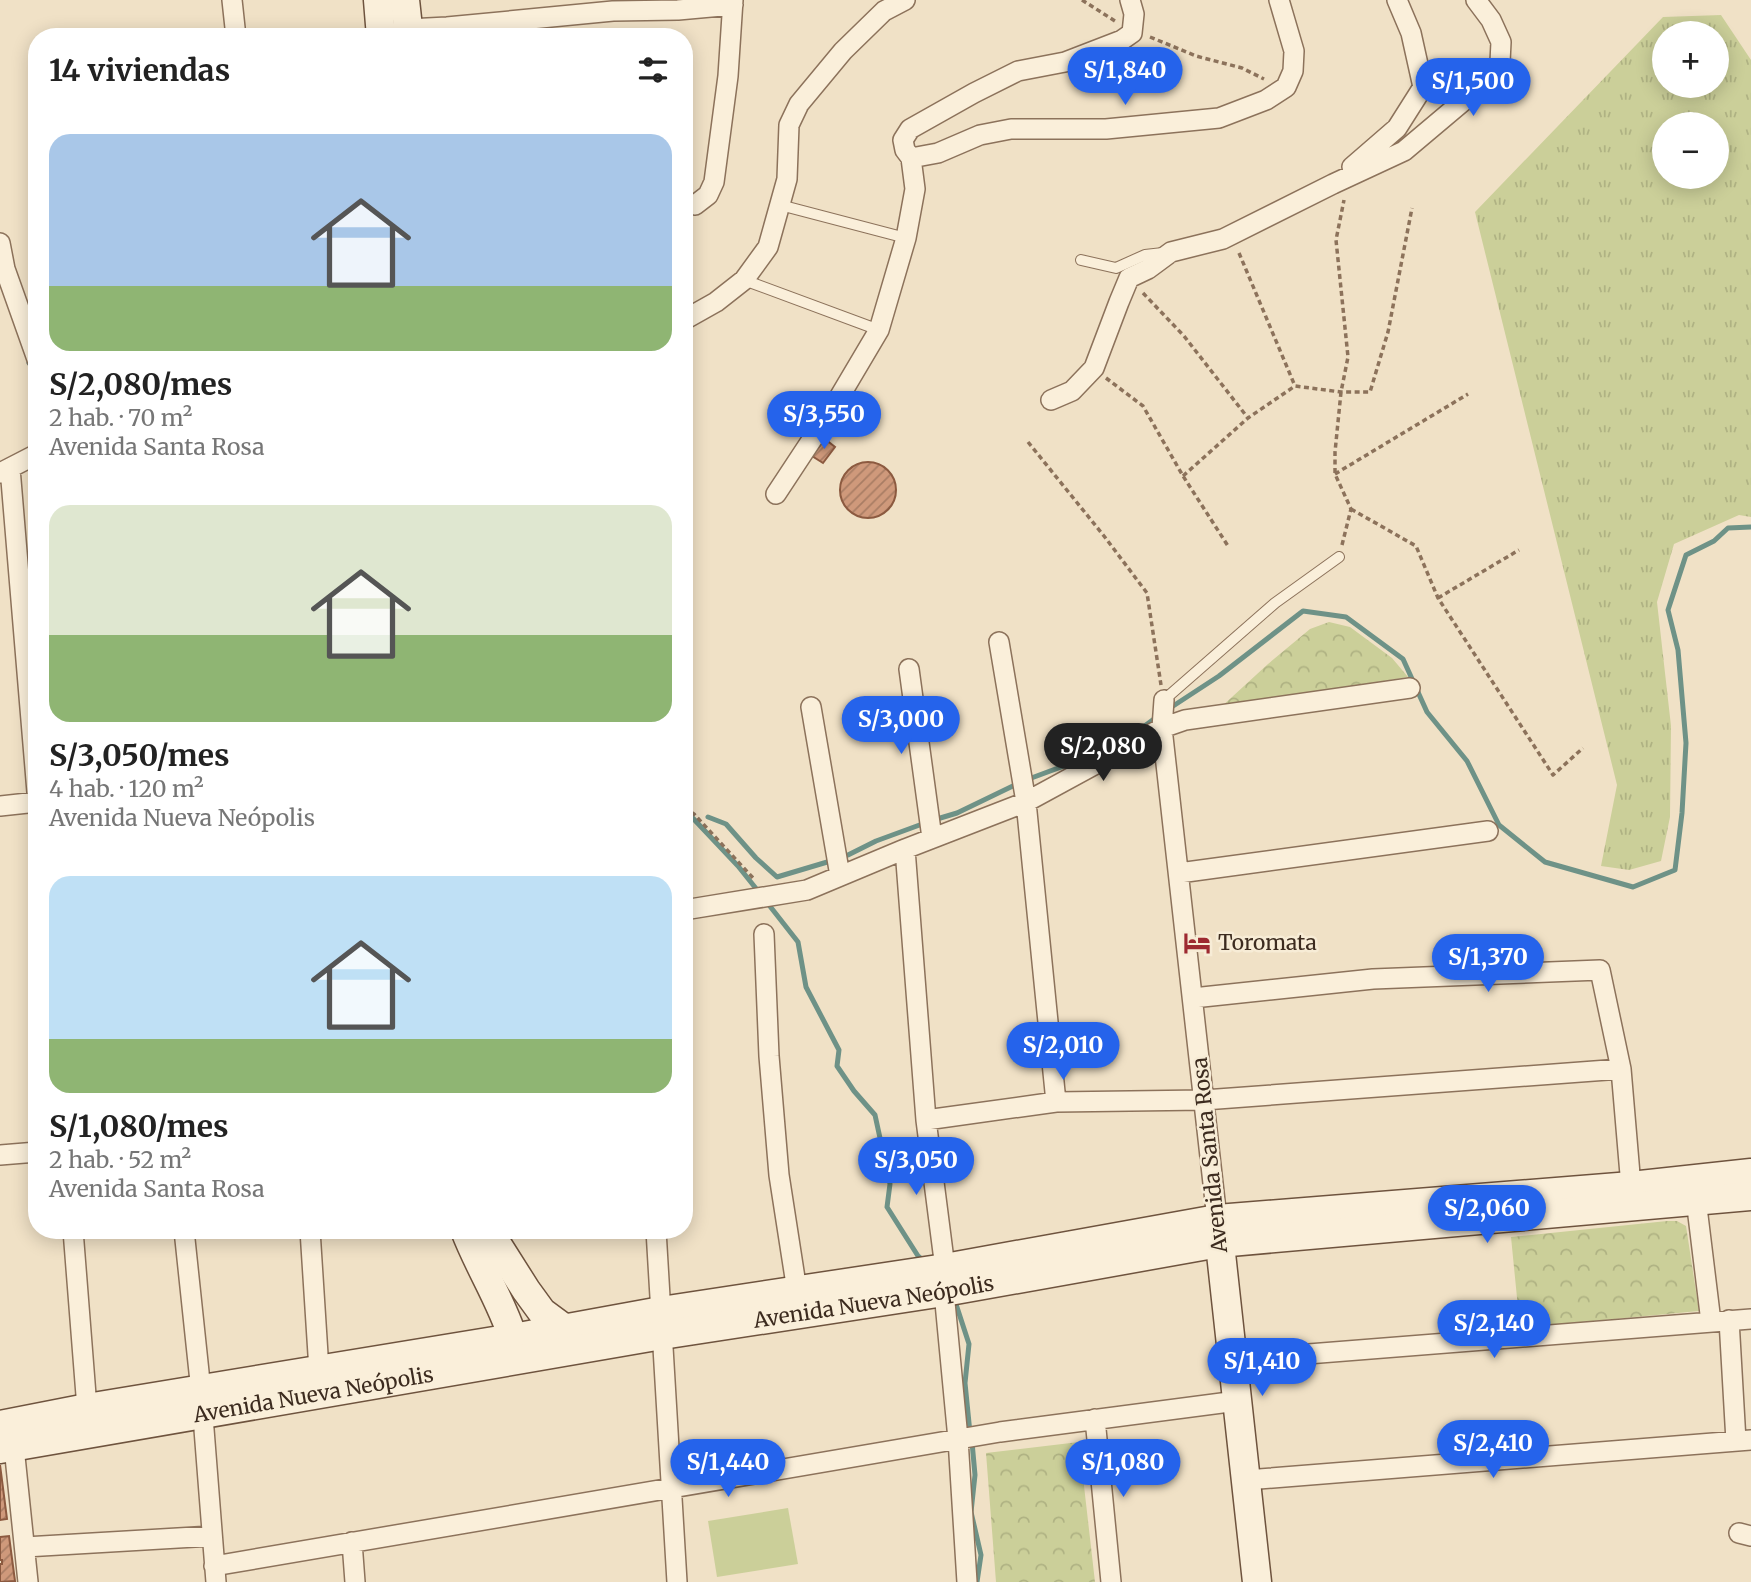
<!DOCTYPE html>
<html lang="es">
<meta charset="utf-8">
<style>
:root{--surface:#fff;--page:#f2f2f2;--text:#222;--muted:#767676;--accent:#2563eb}
body{margin:0;font-family:Merriweather,serif;background:var(--page);color:var(--text);height:100vh;display:flex;flex-direction:column;font-size:26px;white-space:nowrap}
*{box-sizing:border-box;margin:0}
p{font-size:23px;color:var(--muted)}
.icon{flex:none;width:38px;height:38px;fill:none;stroke:currentColor;stroke-width:2;stroke-linecap:round;stroke-linejoin:round}
.map{position:relative;flex:1;overflow:hidden}
.side{position:absolute;left:28px;top:28px;width:665px;height:1211px;display:flex;flex-direction:column;background:var(--surface);border-radius:28px;box-shadow:0 4px 18px #0003}
.side>*{flex:none}
.buttons{position:absolute;left:1652px;top:21px;display:grid;gap:14px}
.buttons a{display:grid;place-items:center;width:77px;height:77px;border-radius:50%;background:var(--surface);box-shadow:0 4px 18px #0003;font-size:35px}
.price{position:absolute;translate:-50% -60px;padding:0 16px;border-radius:24px;background:var(--accent);color:#fff;font-size:23px;line-height:46px;filter:drop-shadow(0 2px 4px #0008)}
.price::after{content:'';position:absolute;left:50%;top:42px;width:21px;height:16px;margin-left:-10px;background:inherit;clip-path:polygon(0 0,100% 0,50% 100%)}
.price.on{background:#222;color:#fff}
ul{padding:0;list-style:none}
li{display:grid;align-content:center;gap:14px;height:371px;padding:0 21px}
li span{display:grid;place-items:center;height:217px;border-radius:21px;color:#555}
li>.icon{margin-inline-start:auto}
span .icon{width:126px;height:126px;fill:#fffc;stroke-width:1}
li b{font-size:30px}
h2{display:flex;justify-content:space-between;align-items:center;height:84px;padding:0 21px;font-size:30px}
.map>svg:first-child{display:block}
.grass{fill:url(#grass-tufts);fill-rule:evenodd}
.park{fill:url(#park-crowns)}
.garden{fill:#cbcf99}
.lines{fill:none;stroke-linecap:round;stroke-linejoin:round}
.stream{stroke:#6e9287;stroke-width:5}
.building{fill:url(#building-hatch);stroke:#8c5a40;stroke-width:2}
.lane-casing{stroke:#8c725b;stroke-width:12}
.street-casing{stroke:#8c725b;stroke-width:22}
.secondary-casing{stroke:#6e533e;stroke-width:31}
.path{stroke:#8c725b;stroke-width:3.5;stroke-dasharray:5 3.5;stroke-linecap:butt}
.lane{stroke:#faefda;stroke-width:10}
.street{stroke:#faefda;stroke-width:19}
.secondary{stroke:#faefda;stroke-width:28}
.labels{text-anchor:middle;stroke-width:5;stroke-linejoin:round;paint-order:stroke}
.poi-label{font-size:21px;fill:#3c2b1f;stroke:#f7ecd6;text-anchor:start}
.street-label{font-size:21px;fill:#3c2b1f;stroke:#f7ecd6}
</style>
<div class="map">
<svg width="1751" height="1582" viewBox="0 0 1751 1582">
<defs>
<pattern id="grass-tufts" width="24" height="20" patternUnits="userSpaceOnUse" patternTransform="scale(1.75)"><rect width="24" height="20" fill="#cbcf99"/><path d="M3 7l-1-3M5 7V3M7 7l1-3M15 17l-1-3M17 17v-4M19 17l1-3" fill="none" stroke="#afb283"/></pattern>
<pattern id="park-crowns" width="20" height="18" patternUnits="userSpaceOnUse" patternTransform="scale(1.75)"><rect width="20" height="18" fill="#cbcf99"/><path d="M2 6a3 3 0 1 1 6 0M12 15a3 3 0 1 1 6 0" fill="none" stroke="#afb283"/></pattern>
<pattern id="building-hatch" width="6" height="6" patternUnits="userSpaceOnUse" patternTransform="scale(1.75)"><rect width="6" height="6" fill="#cf997b"/><path d="M-1 1l2-2M0 6l6-6M5 7l2-2" fill="none" stroke="#a97d64"/></pattern>
</defs>
<rect width="100%" height="100%" fill="#f0e1c6"/>
<path class="grass" d="M1721 15 1751 60V517L1739 515 1674 544 1657 602 1671 726 1670 817 1661 861 1629 870 1601 866 1617 785 1475 212 1663 17ZM1664 33H1717V86H1664ZM1664 124H1717V177H1664Z"/>
<path class="park" d="M1329 622 1350 627 1392 658 1408 677 1220 708 1268 664 1310 629Z
M1667 1221H1677L1686 1226 1699 1311 1520 1328 1511 1237Z
M1079 1442 1095 1582H996L986 1453Z"/>
<path class="garden" d="M788 1508 798 1564 717 1577 708 1521Z"/>
<g class="lines">
<path class="stream" d="M29 363 37 373
M1167 710 1219 676 1303 611 1346 617 1403 659 1427 712 1467 761 1499 825 1545 862 1633 887 1675 870 1682 813 1686 743 1678 650 1668 610 1686 555 1714 541 1728 528 1751 527
M1138 731 1158 716
M1026 780 1096 754
M684 811 688 813 738 866 758 891
M708 817 726 824 756 858 777 877 834 860
M937 819 957 813 1017 784
M848 855 876 841 925 823
M769 905 798 942 806 987 839 1050 837 1066 854 1091 875 1115 890 1184 887 1207 918 1256 925 1262
M954 1298 969 1344 965 1383 970 1433
M972 1442 975 1475 971 1512 981 1555 977 1582"/>
</g>
<path class="building" d="M825 439 835 447 823 463 812 456Z
M840 490a28 28 0 1 1 56 0a28 28 0 1 1-56 0Z
M0 1465 7 1519 0 1520Z
M9 1536 15 1581 0 1582V1564H2V1560H0V1537Z"/>
<g class="lines">
<defs>
<path id="lane" d="M780 205 906 238
M1081 260 1116 268 1145 255 1163 253
M744 280 879 330
M1164 700 1275 603 1339 557"/>
<path id="street" d="M232 0 236 37
M408 29 447 27 613 11 678 10 733 5
M911 158 938 153 980 135 1011 129H1106L1219 118 1266 100 1286 87 1293 71 1294 51 1279 0
M1352 167 1397 128 1423 87 1411 33 1397 0
M684 203 695 205 708 195 714 182 728 76 733 0
M0 243 5 269 37 359
M684 320 716 302 744 280 768 247 787 179 789 125 799 104 843 51 884 11 905 0
M1051 400 1072 391 1094 368 1119 302 1129 278 1148 269 1171 252 1223 239 1333 184 1404 151 1480 87 1500 62 1501 42 1491 20 1476 0
M10 468 37 792
M0 473 37 454
M776 494 834 406 879 330 906 238 915 189 911 158 905 150 903 140 910 129 974 93 1018 71 1065 62 1122 40 1132 33 1134 14 1130 0
M999 642 1026 802 1056 1102
M909 669 932 838
M1164 700 1162 728 1217 1219
M811 707 840 876
M0 806 37 802
M905 849 926 1120 945 1268
M1179 873 1488 831
M684 910 807 890 905 849 1026 802 1162 728 1185 720 1410 688
M764 934 769 1056 779 1175 797 1291
M1193 998 1373 979 1600 970 1621 1069 1632 1198
M926 1120 1056 1102 1204 1100 1621 1069
M0 1155 37 1152
M1695 1191 1711 1322
M73 1230 87 1408
M184 1230 201 1391 216 1582
M310 1230 319 1370
M656 1230 677 1582
M944 1292 958 1439 967 1582
M1729 1320 1736 1441
M1233 1360 1751 1319
M1095 1419 1111 1582
M14 1447 28 1582
M1246 1480 1751 1440
M1739 1533 1751 1536
M352 1542 355 1582
M25 1547 212 1536
M214 1566 1000 1432 1237 1401"/>
<g id="secondary">
<path d="M378 0 381 37"/>
<path d="M405 0 409 37"/>
<path d="M1218 1226 1257 1582"/>
<path d="M465 1230C479 1267 501 1300 513 1338"/>
<path d="M488 1230 526 1290 542 1312 565 1329"/>
<path d="M0 1425 87 1408 513 1338 661 1311 945 1268 1217 1219 1631 1186 1751 1173"/>
<path id="s1" d="M0 1449 662 1335 944 1292 1219 1243 1751 1196"/>
</g>
</defs>
<use href="#lane" class="lane-casing"/>
<use href="#street" class="street-casing"/>
<use href="#secondary" class="secondary-casing"/>
<path class="path" d="M1082 0 1115 21
M1150 37 1196 56 1242 68 1264 79
M1239 253 1295 386
M1143 293 1184 336 1248 418
M1106 378 1143 406 1183 476 1228 546
M1028 442 1104 536 1147 593 1161 685
M1335 474 1468 394
M1183 476 1248 418 1295 386 1341 392H1370L1388 332 1412 208
M1351 509 1416 546 1438 598 1553 775 1583 748
M1342 545 1351 509 1335 474V452L1341 392 1348 357 1336 240 1344 200
M1438 598 1519 550
M684 808 694 814 754 879"/>
<use href="#lane" class="lane"/>
<use href="#street" class="street"/>
<use href="#secondary" class="secondary"/>
</g>
<defs>
<symbol id="hotel-bare" viewBox="-9 -9 18 18"><path d="M-6-4.5h1.5V1H6V5H4.5V3h-9V5H-6ZM-4 0a1.8 1.8 0 1 1 3.6 0ZM.5 0V-2.5h3Q6-2.5 6 0Z" fill="#9d2930" stroke="#f7ecd6" stroke-width="2.5" paint-order="stroke"/></symbol>
</defs>
<g fill-rule="evenodd">
<use href="#hotel-bare" x="1178" y="924" width="38" height="38"/>
</g>
<g class="labels">
<g class="poi-label">
<text x="1218" y="950">Toromata</text>
</g>
<g class="street-label">
<text transform="translate(1210 1155) rotate(-96)" y="7">Avenida Santa Rosa</text>
<text dy="7" stroke="none"><textPath href="#s1" startOffset="886">Avenida Nueva Neópolis</textPath></text>
<text dy="7" stroke="none"><textPath href="#s1" startOffset="318">Avenida Nueva Neópolis</textPath></text>
</g>
</g>
</svg>
<div class="buttons">
<a>+</a>
<a>−</a>
</div>
<b class="price" style="left:1125px;top:107px">S/1,840</b>
<b class="price" style="left:1473px;top:118px">S/1,500</b>
<b class="price" style="left:824px;top:451px">S/3,550</b>
<b class="price" style="left:901px;top:756px">S/3,000</b>
<b class="price on" style="left:1103px;top:783px">S/2,080</b>
<b class="price" style="left:1488px;top:994px">S/1,370</b>
<b class="price" style="left:1063px;top:1082px">S/2,010</b>
<b class="price" style="left:916px;top:1197px">S/3,050</b>
<b class="price" style="left:1487px;top:1245px">S/2,060</b>
<b class="price" style="left:1494px;top:1360px">S/2,140</b>
<b class="price" style="left:1262px;top:1398px">S/1,410</b>
<b class="price" style="left:1493px;top:1480px">S/2,410</b>
<b class="price" style="left:728px;top:1499px">S/1,440</b>
<b class="price" style="left:1123px;top:1499px">S/1,080</b>
<section class="side">
<h2>14 viviendas<svg class="icon" aria-label="filters" viewBox="0 0 24 24"><path d="M4 7h16M4 17h16"/><circle cx="9" cy="7" r="2"/><circle cx="15" cy="17" r="2"/></svg></h2>
<ul>
<li><span style="background:linear-gradient(#a9c7e8 70%,#8fb573 0)"><svg class="icon" aria-label="home" viewBox="0 0 24 24"><path d="M3 11l9-7 9 7M6 9v11h12V9"/></svg></span><div><b>S/2,080/mes</b><p>2 hab. · 70 m²</p><p>Avenida Santa Rosa</p></div></li>
<li><span style="background:linear-gradient(#dfe7d0 60%,#8fb573 0)"><svg class="icon" aria-label="home" viewBox="0 0 24 24"><path d="M3 11l9-7 9 7M6 9v11h12V9"/></svg></span><div><b>S/3,050/mes</b><p>4 hab. · 120 m²</p><p>Avenida Nueva Neópolis</p></div></li>
<li><span style="background:linear-gradient(#bfe0f5 75%,#8fb573 0)"><svg class="icon" aria-label="home" viewBox="0 0 24 24"><path d="M3 11l9-7 9 7M6 9v11h12V9"/></svg></span><div><b>S/1,080/mes</b><p>2 hab. · 52 m²</p><p>Avenida Santa Rosa</p></div></li>
</ul>
</section>
</div>
